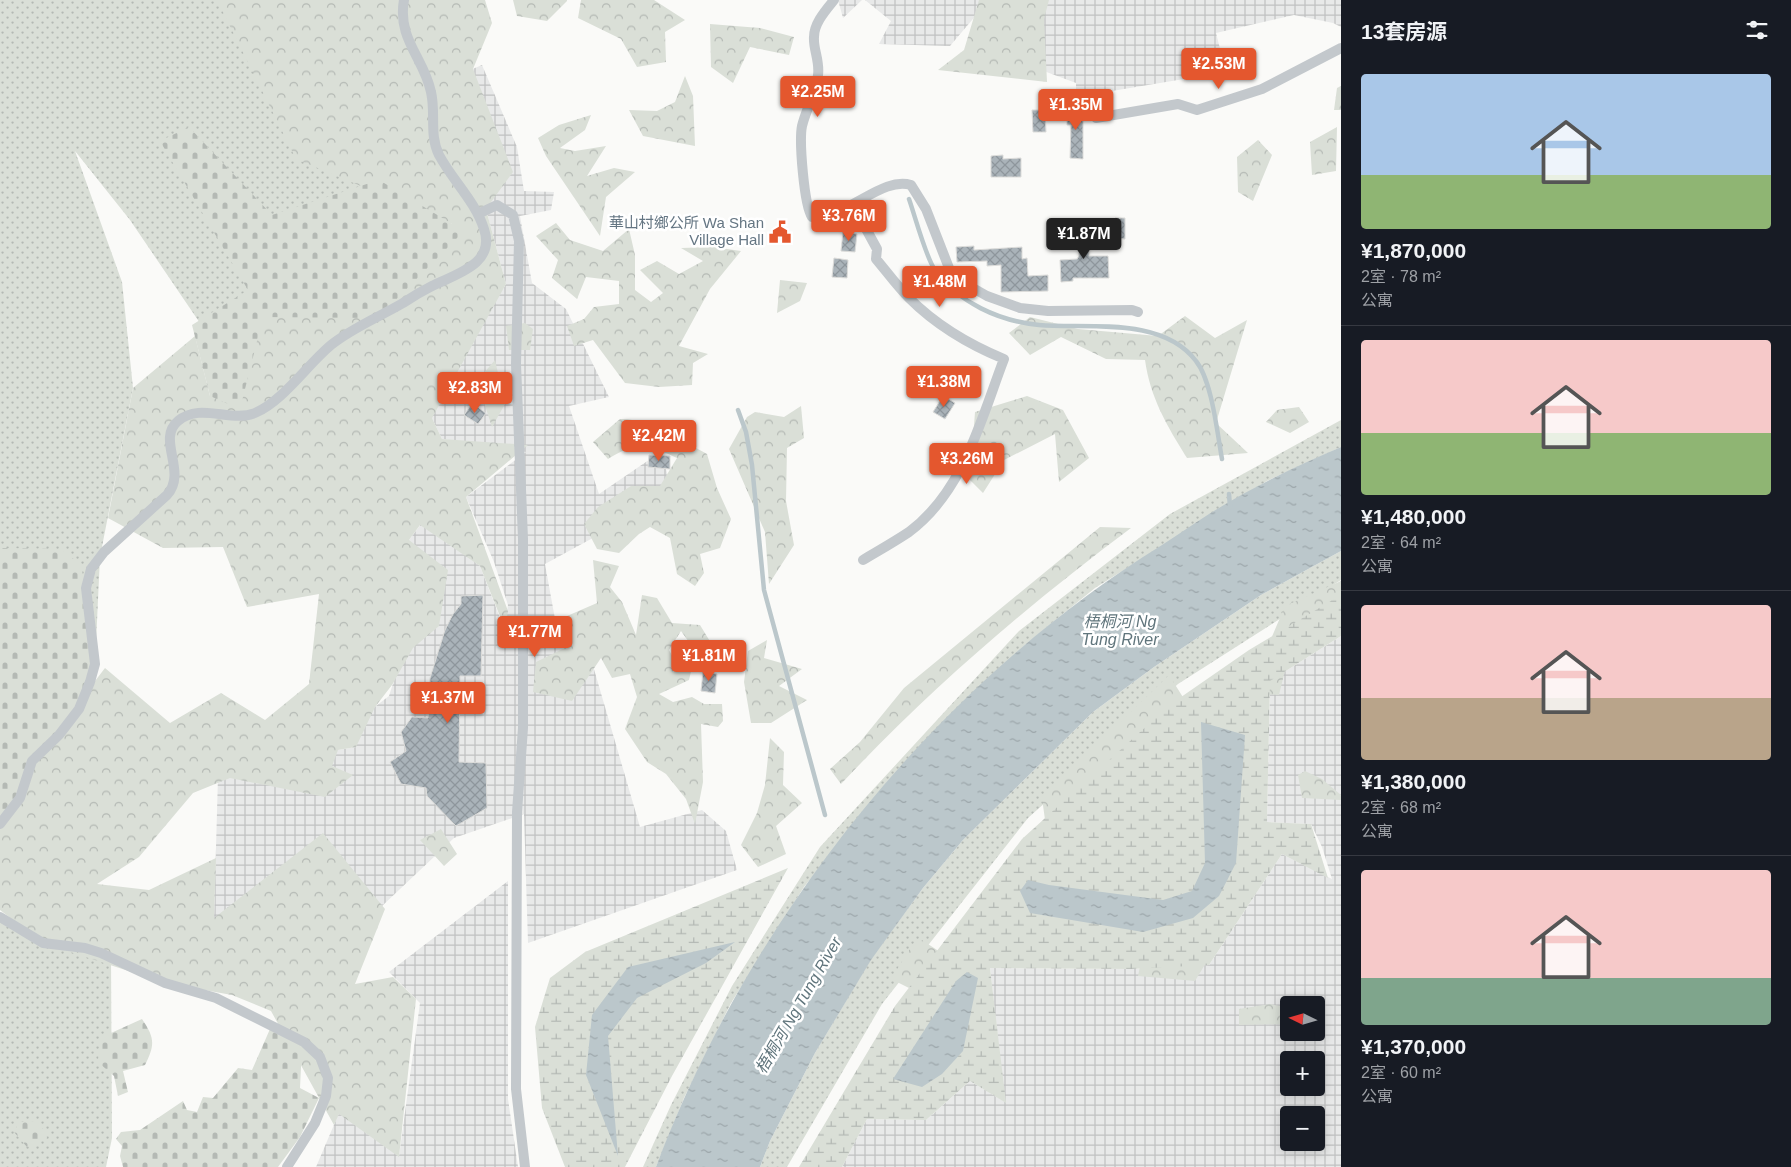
<!DOCTYPE html>
<html lang="zh">
<meta charset="utf-8">
<style>
:root{--surface:#171b24;--page:#242831;--text:#f1f3f6;--muted:#9ea1a6;--line:#363941;--accent:#e4572e}
body{margin:0;font-family:Arial,"Noto Sans SC",sans-serif;background:var(--page);color:var(--text);height:100vh;display:flex;flex-direction:column;font-size:19px;white-space:nowrap}
*{box-sizing:border-box;margin:0}
p{font-size:16px;color:var(--muted)}
.icon{flex:none;width:28px;height:28px;fill:none;stroke:currentColor;stroke-width:2;stroke-linecap:round;stroke-linejoin:round}
.map{position:relative;flex:1;overflow:hidden}
.side{display:flex;flex-direction:column;background:var(--surface);width:450px}
.side>*{flex:none}
.needle{width:32px;rotate:275deg}
.fabs{position:absolute;left:1280px;top:996px;display:grid;gap:10px}
.fabs a{display:grid;place-items:center;width:45px;height:45px;border-radius:5px;background:var(--surface);box-shadow:0 2px 12px #0003;font-size:25px}
.price{position:absolute;translate:-50% -42px;padding:0 11px;border-radius:5px;background:var(--accent);color:#fff;font-size:16px;line-height:32px;filter:drop-shadow(0 1px 2px #0008)}
.price::after{content:'';position:absolute;left:50%;top:30px;width:15px;height:11px;margin-left:-8px;background:inherit;clip-path:polygon(0 0,100% 0,50% 100%)}
.price.active{background:#222;color:#fff}
ul{padding:0;list-style:none}
li{display:grid;align-content:center;gap:10px;height:265px;padding:0 20px}
li+li{border-top:1px solid var(--line)}
li span{display:grid;place-items:center;height:155px;border-radius:5px;color:#555}
li>.icon{margin-inline-start:auto}
span .icon{width:90px;height:90px;fill:#fffc;stroke-width:1}
li b{font-size:21px}
h2{display:flex;justify-content:space-between;align-items:center;height:60px;padding:0 20px;font-size:21px}
main{display:flex;flex:1;min-height:0}
.map>svg:first-child{display:block}
.industrial{fill:url(#industrial-grid);fill-rule:evenodd}
.grass{fill:url(#grass-dots)}
.forest{fill:url(#forest-crowns)}
.wetland{fill:url(#wetland-marsh)}
.cemetery{fill:url(#cemetery-stones)}
.water{fill:url(#water-ripples)}
.lines{fill:none;stroke-linecap:round;stroke-linejoin:round}
.stream{stroke:#bbc7cb;stroke-width:4.5}
.building{fill:url(#building-cross-hatch);stroke:#dcdcda}
.street{stroke:#c3c8cc;stroke-width:10}
.labels{text-anchor:middle;stroke-width:5;stroke-linejoin:round;paint-order:stroke}
.poi-label{font-size:15px;fill:#657683;stroke:#fff;text-anchor:end}
.water-label{font-size:16px;font-style:italic;fill:#60757c;stroke:#fff}
</style>
<main>
<div class="map">
<svg width="1341" height="1167" viewBox="0 0 1341 1167">
<defs>
<pattern id="industrial-grid" width="8" height="8" patternUnits="userSpaceOnUse" patternTransform="scale(1.25)"><rect width="8" height="8" fill="#e8e9e9"/><path d="M0 4h8M4 0v8" fill="none" stroke="#c0c1c2"/></pattern>
<pattern id="grass-dots" width="8" height="8" patternUnits="userSpaceOnUse" patternTransform="scale(1.25)"><rect width="8" height="8" fill="#dadfd7"/><path d="M2 2h.1M6 6h.1" fill="none" stroke="#b4b9b4" stroke-width="1.8" stroke-linecap="round"/></pattern>
<pattern id="forest-crowns" width="20" height="18" patternUnits="userSpaceOnUse" patternTransform="scale(1.25)"><rect width="20" height="18" fill="#dadfd7"/><path d="M2 6a3 3 0 1 1 6 0M12 15a3 3 0 1 1 6 0" fill="none" stroke="#b4b9b4"/></pattern>
<pattern id="wetland-marsh" width="20" height="14" patternUnits="userSpaceOnUse" patternTransform="scale(1.25)"><rect width="20" height="14" fill="#dadfd7"/><path d="M1 5h8M5 5V1M11 12h8M15 12V8" fill="none" stroke="#b4b9b4"/></pattern>
<pattern id="cemetery-stones" width="16" height="16" patternUnits="userSpaceOnUse" patternTransform="scale(1.25)"><rect width="16" height="16" fill="#dadfd7"/><path d="M2 7V4a2 2 0 0 1 4 0v3zM10 15v-3a2 2 0 0 1 4 0v3z" fill="#b4b9b4"/></pattern>
<pattern id="water-ripples" width="26" height="14" patternUnits="userSpaceOnUse" patternTransform="scale(1.25)"><rect width="26" height="14" fill="#bbc7cb"/><path d="M2 4q2-2 4 0t4 0M15 11q2-2 4 0t4 0" fill="none" stroke="#9ca6aa"/></pattern>
<pattern id="building-cross-hatch" width="8" height="8" patternUnits="userSpaceOnUse" patternTransform="scale(1.25)"><rect width="8" height="8" fill="#aab3b9"/><path d="M0 0l8 8M0 8l8-8" fill="none" stroke="#8e969c"/></pattern>
</defs>
<rect width="100%" height="100%" fill="#fafaf8"/>
<path class="industrial" d="M838 0H862L843 18Z
M865 0H989L950 46 879 44 891 21Z
M1037 0H1341V27L1333 23 1294 15 1216 33 1226 72 1076 97V83L1025 64Z
M482 65 517 147 524 191 554 192 551 210 520 216 532 283 566 309 609 397 569 406 599 494 662 451 672 495 545 564 555 619 582 628 640 827 702 810 726 831 737 870 528 943 524 814 454 838 381 907 214 919 218 776 321 788 352 775 331 766 332 751 356 747 368 712 389 696 405 646 409 540 424 520 480 566 504 628 508 605 494 562 466 497 526 452 442 439 428 410 506 284 486 209 463 73Z
M1341 636V1167H842L867 1119 926 1120 970 1081 1005 1102 990 968 1131 969 1209 965 1282 854 1332 879 1322 847 1311 824 1267 822 1270 686V681ZM1289 1005H1316V1032H1289ZM1289 1060H1316V1088H1289ZM1289 1115H1316V1142H1289Z
M508 881V1099L518 1167H316L339 1113 399 1156 420 1003 389 972Z"/>
<path class="grass" d="M0 0H222L384 175 204 329 130 220 75 151 122 282 133 388 100 557 95 664 0 823Z
M1341 420V447L1267 481 1095 588 1026 644 979 687 887 782 804 887 731 1003 684 1098 656 1167H643L671 1105 732 986 820 847 1019 631 1170 514Z
M1341 551V580L1178 684 1028 818 882 1004 787 1167H760L770 1141 815 1053 871 959 923 888 963 840 1093 712 1154 667 1261 595Z
M0 915 111 958 112 1138 106 1167H0Z"/>
<path class="forest" d="M217 0H485L492 23 473 69 513 172 486 209 506 284 432 418 442 439 528 445 466 497 508 611 505 629 480 566 420 525 409 540 448 570 439 626 413 648 392 685 375 707 356 747 338 750 332 766 353 775 325 797 230 778 193 793 139 857 97 884 149 890 216 858 214 918 323 833 385 909 355 984 393 977 416 999 399 1157 339 1114 334 1125 271 1011 232 995 165 983 43 943 0 910V805L105 668 170 723 221 693 265 720 309 684 319 594 247 607 223 547 163 548 108 518 133 388 195 336 210 396 257 316 452 224 296 159Z
M513 0H567V1L547 21 517 16Z
M581 0H654L685 20 665 32 666 62 637 67 621 39 578 18Z
M979 0H1049L1044 19 1047 82 938 70 964 50Z
M710 24 760 28 794 37 789 55 750 47 733 83 711 67Z
M685 76 693 96 695 146 643 136 629 110 657 111 675 102Z
M1341 86V110H1334L1337 88Z
M591 115 585 130 560 148 575 151 606 146 587 176 614 168 635 172 606 197 600 236 546 156 538 138 559 125Z
M1337 127 1336 171 1312 175 1310 142Z
M1258 140 1272 155 1253 201 1238 192 1237 157Z
M556 223 570 240 603 251 629 229 635 255V290L651 302 663 293 640 270 657 261 679 274 703 261 681 248 713 247 741 251 710 289 679 346 708 354 693 363 692 385 659 387 625 383 593 340 574 346 567 326 584 319 594 307 619 304V281L586 277 577 299 552 278 558 260 536 236Z
M780 280 807 283 800 301 777 313Z
M1185 316 1215 338 1247 320 1216 423 1248 453 1187 458C1167 426 1150 397 1145 360L1106 359 1061 337 1030 355 1009 333 1030 317 1078 329 1158 336Z
M525 323 533 329 530 350H509L506 326Z
M495 360 505 404 492 427 477 381Z
M1027 396 1063 410 1089 458 1059 482 1055 434 1004 460 983 493 970 480 975 412Z
M801 406 804 438 787 448 786 501 794 545 769 584 765 532 729 449 747 417 755 412 784 417Z
M1299 407 1309 422 1290 433 1266 422 1277 410Z
M620 419C647 418 684 441 707 454L717 488 731 519 720 548 700 554 704 573 695 586 677 574 670 538 650 527 639 534 619 553 597 549 584 524 598 507 631 486H660L677 458C648 444 636 441 608 459L593 442Z
M1100 527 1131 528C1028 605 929 690 841 784L830 769 860 742 904 688Z
M593 560 619 566 610 587 622 602 636 635 642 595 657 598 672 623 700 625 711 643 691 645 681 631 669 650 676 663 696 650 689 680 659 694 673 702 692 697 704 704H722L723 721 718 727 701 724 703 782 695 824 686 799 666 774 647 762 625 729 637 697 630 674 612 678 601 658 572 701 533 692 536 662 569 646 567 616 597 603Z
M1341 581V632L1286 666 1279 695 1260 694 1268 646 1285 606Z
M767 640 764 658 802 669 779 686 807 700 771 723H751L744 682 748 651Z
M1169 675 1186 702 1046 827 1042 798Z
M770 738 784 752 783 785 802 803 776 826 786 854 758 867 741 845 757 813 765 785Z
M1305 771 1322 779 1341 795V800L1302 798 1298 775Z
M441 829 457 854 444 866 420 840Z
M1235 915 1195 981 1138 976 1143 952Z
M922 940 958 964 917 992 891 979 913 944Z
M1270 1004 1289 1008V1024L1239 1025V1009Z"/>
<path class="wetland" d="M1341 595V636L1270 681 1267 822 1311 824 1328 878 1282 854 1209 965 1131 969 990 968 1006 1103 970 1081 926 1120 867 1119 842 1167H799L895 1006 1022 839 1171 704 1249 650Z
M788 868 672 1076 625 1167H565L542 1108 535 1027 550 978 585 952Z"/>
<path class="cemetery" d="M189 127 272 215 379 180 464 231 378 318 263 317 240 409 210 396 192 325 248 290 160 141Z
M0 548 61 549 81 565 94 637 90 682 59 735 32 761 20 798 0 822Z
M142 1019C155 1038 155 1045 145 1065L123 1071 128 1092 118 1096 114 1076 98 1062 100 1038Z
M270 1029 302 1046 300 1088 319 1098 300 1137 278 1167H123L120 1156 122 1146 116 1139 121 1132 140 1130 183 1101 187 1110 197 1112 203 1097 213 1098 238 1068 252 1070Z
M35 1121 44 1130 47 1138 27 1147 14 1132 19 1122Z"/>
<path class="water" d="M1341 447V551L1261 595 1154 667 1093 712 963 840 923 888 871 960 815 1053 770 1141 760 1167H656C749 918 935 685 1162 545 1178 535 1193 524 1209 514 1251 488 1296 466 1341 447Z
M1201 722 1245 735 1236 863 1219 896 1193 918 1143 932 1030 913 1020 891 1028 880 1049 885 1163 900 1192 891 1205 863Z
M735 942 706 963 637 998 608 1036 618 1156 586 1075 592 1015 628 967Z
M967 972 978 978 963 1051 942 1074 922 1087 893 1079 956 981Z"/>
<g class="lines">
<path class="stream" d="M909 199C915 216 926 258 935 270 959 303 999 321 1039 325 1088 329 1162 316 1196 361 1212 381 1217 432 1222 459
M738 410 746 432 752 465 764 590 825 815
M1229 494 1230 507"/>
</g>
<path class="building" d="M1067 107H1083V159L1070 158 1071 125H1067Z
M1032 110H1045L1046 132H1033Z
M1003 155V159L1021 158V177H991V156Z
M1115 218H1125V239L1115 238Z
M1078 220 1089 221V256H1108L1109 278H1073V281L1061 282 1060 260 1077 259 1079 256Z
M843 232 857 234 855 252 841 251Z
M974 246V250L1022 247V259L1027 258 1028 276 1048 275V291L1001 292V265L987 266V261L957 262 956 247Z
M834 258 848 260 847 278 832 277Z
M943 396 955 403 945 419 933 412Z
M472 403 486 413 478 424 464 415Z
M649 455 670 456V469L648 467Z
M483 595 481 676H460L459 762 486 763 487 808 456 826 427 796 426 788 401 784 390 762 406 751 401 732 412 717 428 718 430 678 445 630 453 614 461 604V596Z
M703 672 717 674 715 693 701 691Z"/>
<g class="lines">
<path class="street" d="M834 0C826 10 814 23 814 37 813 49 820 61 818 75 816 93 806 109 802 126 799 141 804 205 812 217 849 217 882 176 911 185L926 209 949 268 964 283 987 296 1020 308 1048 311 1132 310 1138 312
M1096 118 1178 104 1197 110 1262 89 1341 48
M853 205 877 249 876 259C887 272 897 286 909 298 935 324 970 345 1004 359 981 419 964 491 909 532 894 542 878 551 863 560
M478 214 497 205 513 215 519 241 516 364 523 539V728L517 812 516 1089 525 1167
M0 824 20 798 32 761 59 735 79 709 90 682 95 664 86 588 91 569 104 552 167 495C188 472 156 439 178 421 200 402 231 423 255 413 283 401 307 365 331 345 352 328 379 317 403 303 412 297 422 291 432 286 456 274 496 264 484 229 475 201 453 181 439 155 429 135 436 113 431 92 424 58 397 39 404 0
M0 917 43 943 85 948 101 953 165 983 216 998 304 1042 320 1057 328 1078 326 1096 315 1123 287 1167"/>
</g>
<defs>
<symbol id="civic-bare" viewBox="-9 -9 18 18"><path d="M-.6-6.5H3V-4.5H.6V-3L4-1V1h2V6H-6V1h2V-1L-.6-3ZM-1.2 2.5V6h2.4V2.5Z" fill="#e4572e" stroke="#fff" stroke-width="2.5" paint-order="stroke"/></symbol>
</defs>
<g fill-rule="evenodd">
<use href="#civic-bare" x="764" y="216" width="32" height="32"/>
</g>
<g class="labels">
<g class="poi-label">
<text x="764" y="228">華山村鄉公所 Wa Shan<tspan x="764" dy="17">Village Hall</tspan></text>
</g>
<g class="water-label">
<text x="1120" y="627">梧桐河 Ng<tspan x="1120" dy="18">Tung River</tspan></text>
<text transform="translate(798 1005) rotate(-60)" y="6">梧桐河 Ng Tung River</text>
</g>
</g>
</svg>
<div class="fabs">
<a><svg class="needle" viewBox="-14 -14 28 28"><path d="M0-13l5 13h-10z" fill="#e53935"/><path d="M0 13l5-13h-10z" fill="#9ea1a6"/></svg></a>
<a>+</a>
<a>−</a>
</div>
<b class="price" style="left:1219px;top:90px">¥2.53M</b>
<b class="price" style="left:818px;top:118px">¥2.25M</b>
<b class="price" style="left:1076px;top:131px">¥1.35M</b>
<b class="price" style="left:849px;top:242px">¥3.76M</b>
<b class="price active" style="left:1084px;top:260px">¥1.87M</b>
<b class="price" style="left:940px;top:308px">¥1.48M</b>
<b class="price" style="left:944px;top:408px">¥1.38M</b>
<b class="price" style="left:475px;top:414px">¥2.83M</b>
<b class="price" style="left:659px;top:462px">¥2.42M</b>
<b class="price" style="left:967px;top:485px">¥3.26M</b>
<b class="price" style="left:535px;top:658px">¥1.77M</b>
<b class="price" style="left:709px;top:682px">¥1.81M</b>
<b class="price" style="left:448px;top:724px">¥1.37M</b>
</div>
<section class="side">
<h2>13套房源<svg class="icon" aria-label="filters" viewBox="0 0 24 24"><path d="M4 7h16M4 17h16"/><circle cx="9" cy="7" r="2"/><circle cx="15" cy="17" r="2"/></svg></h2>
<ul>
<li><span style="background:linear-gradient(#a9c7e8 65%,#8fb573 0)"><svg class="icon" aria-label="home" viewBox="0 0 24 24"><path d="M3 11l9-7 9 7M6 9v11h12V9"/></svg></span><div><b>¥1,870,000</b><p>2室 · 78 m²</p><p>公寓</p></div></li>
<li><span style="background:linear-gradient(#f6c9c9 60%,#8fb573 0)"><svg class="icon" aria-label="home" viewBox="0 0 24 24"><path d="M3 11l9-7 9 7M6 9v11h12V9"/></svg></span><div><b>¥1,480,000</b><p>2室 · 64 m²</p><p>公寓</p></div></li>
<li><span style="background:linear-gradient(#f6c9c9 60%,#b9a48a 0)"><svg class="icon" aria-label="home" viewBox="0 0 24 24"><path d="M3 11l9-7 9 7M6 9v11h12V9"/></svg></span><div><b>¥1,380,000</b><p>2室 · 68 m²</p><p>公寓</p></div></li>
<li><span style="background:linear-gradient(#f6c9c9 70%,#7fa58c 0)"><svg class="icon" aria-label="home" viewBox="0 0 24 24"><path d="M3 11l9-7 9 7M6 9v11h12V9"/></svg></span><div><b>¥1,370,000</b><p>2室 · 60 m²</p><p>公寓</p></div></li>
</ul>
</section>
</main>
